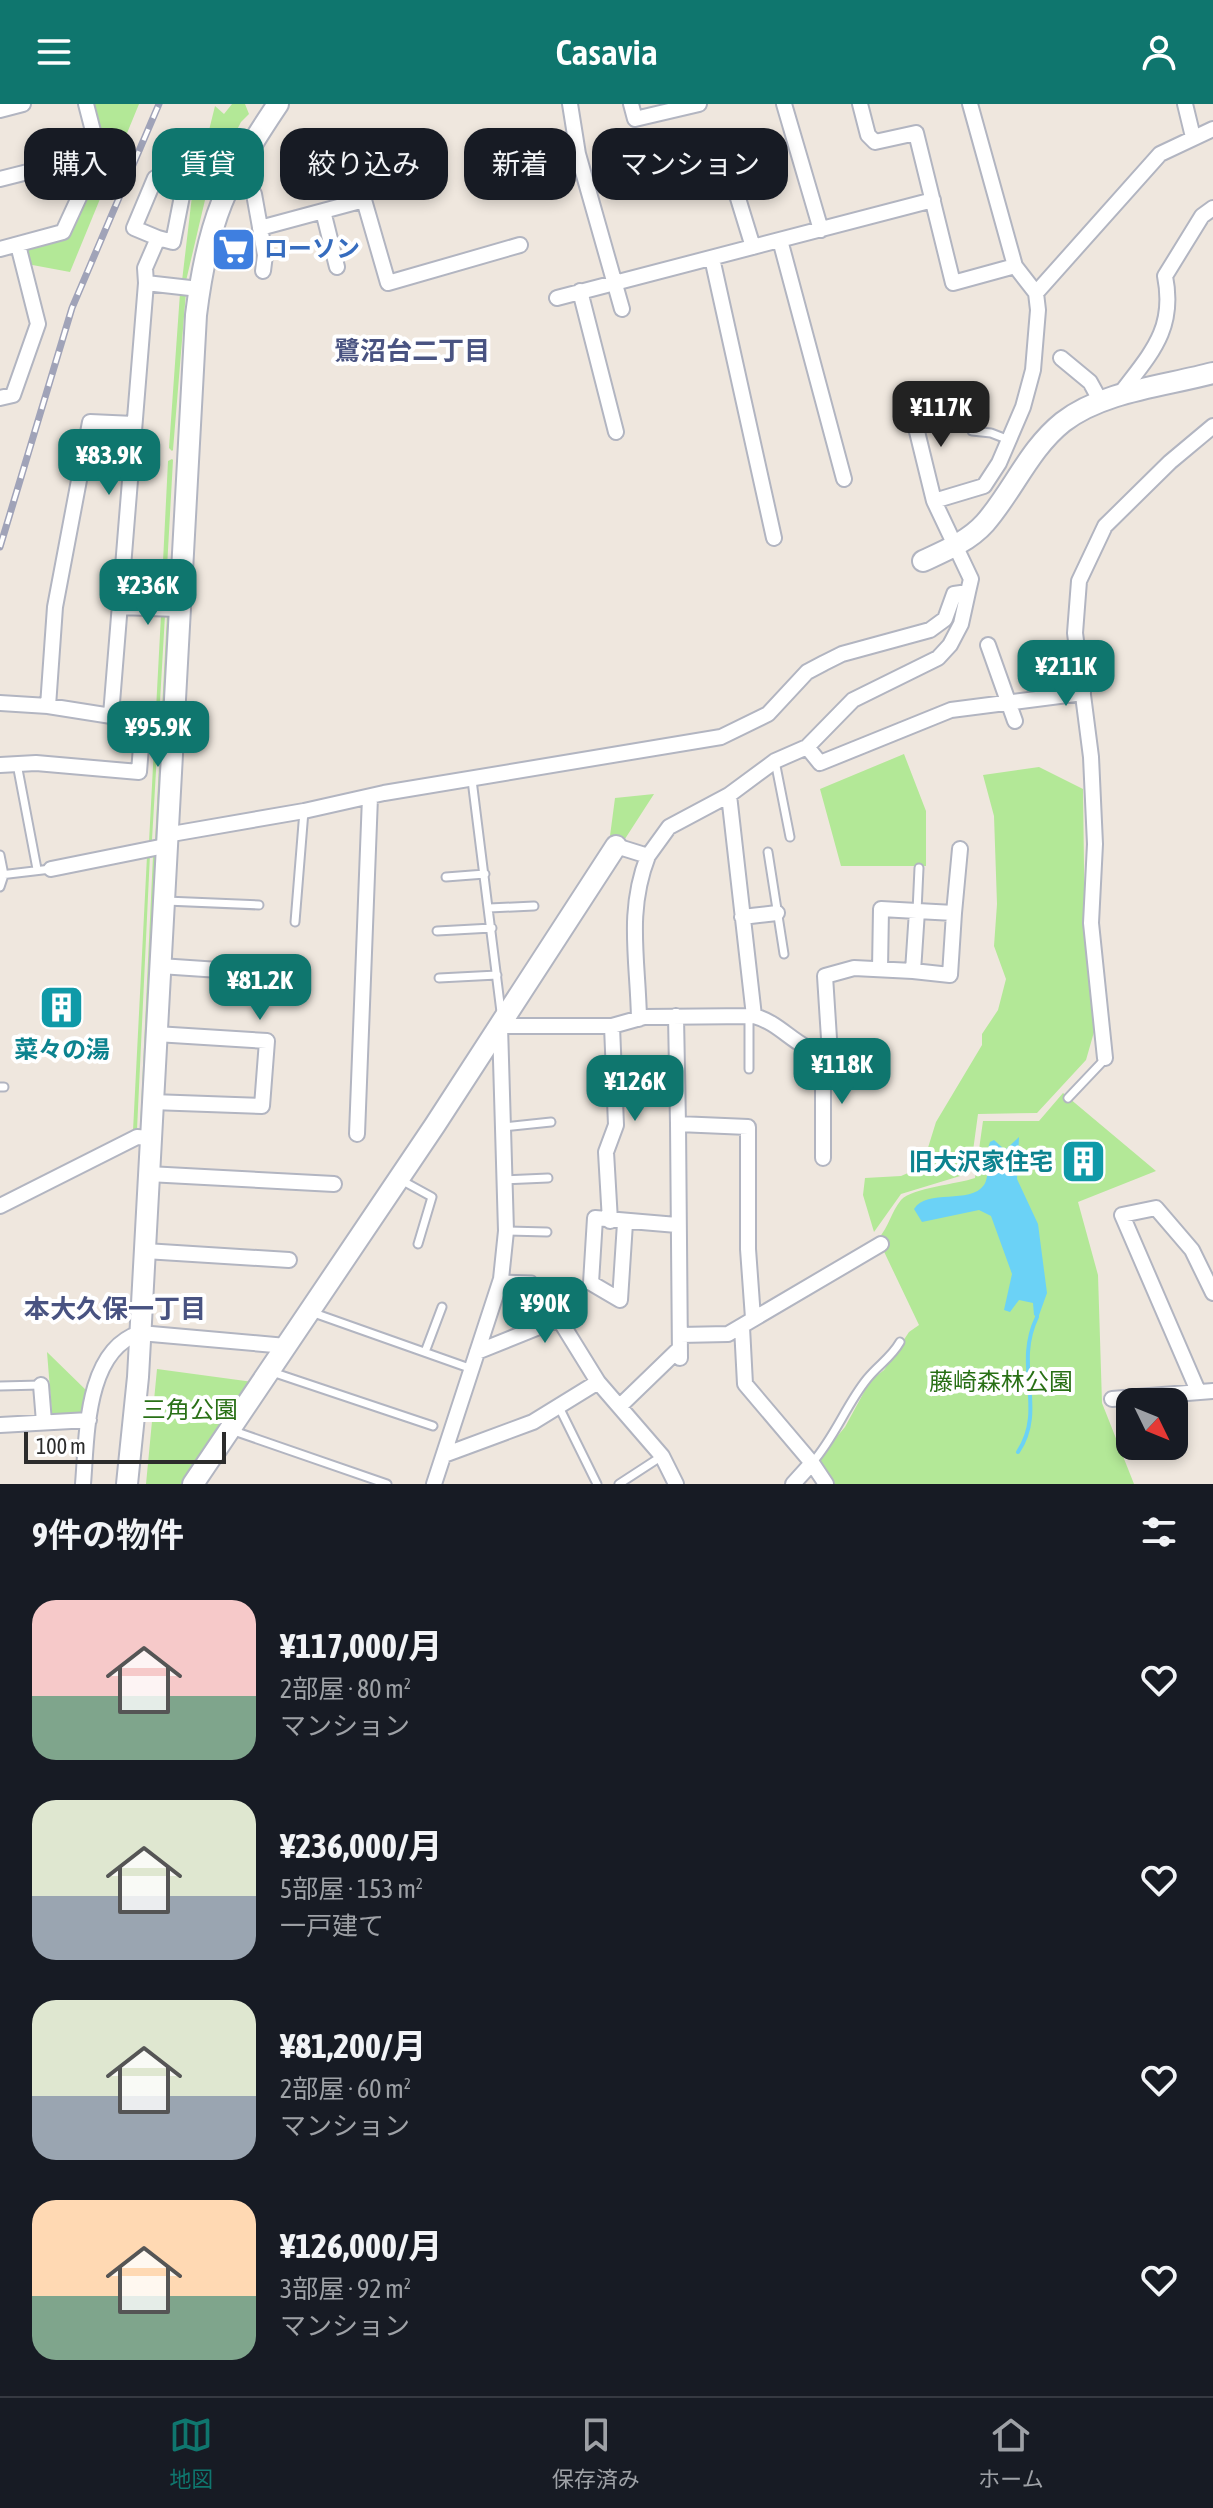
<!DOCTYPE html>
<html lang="ja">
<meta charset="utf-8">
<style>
:root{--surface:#171b24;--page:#20242c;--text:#f1f3f6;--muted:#9ea1a6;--line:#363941;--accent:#0f766e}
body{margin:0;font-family:"Asap Condensed","Noto Sans JP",sans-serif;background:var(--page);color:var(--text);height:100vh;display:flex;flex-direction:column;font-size:30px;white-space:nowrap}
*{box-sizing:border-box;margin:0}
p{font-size:26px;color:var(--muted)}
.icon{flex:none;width:44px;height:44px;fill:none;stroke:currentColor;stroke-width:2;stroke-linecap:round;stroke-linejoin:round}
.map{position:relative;height:1380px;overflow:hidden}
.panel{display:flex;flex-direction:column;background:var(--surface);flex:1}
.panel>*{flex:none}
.banner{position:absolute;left:24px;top:24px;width:800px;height:72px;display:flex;gap:16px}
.needle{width:52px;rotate:133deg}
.buttons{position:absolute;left:1116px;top:1284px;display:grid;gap:16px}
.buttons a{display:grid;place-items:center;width:72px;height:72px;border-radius:16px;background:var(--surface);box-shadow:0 4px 12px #0003;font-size:40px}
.scale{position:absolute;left:24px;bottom:20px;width:202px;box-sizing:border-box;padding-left:8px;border:4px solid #2c2c2c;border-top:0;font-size:22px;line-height:28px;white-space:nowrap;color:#2c2c2c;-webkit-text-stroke:6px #fff;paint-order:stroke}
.price{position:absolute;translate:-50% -68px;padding:0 18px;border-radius:16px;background:var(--accent);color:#fff;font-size:26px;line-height:52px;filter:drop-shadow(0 2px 4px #0008)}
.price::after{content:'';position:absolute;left:50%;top:48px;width:24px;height:18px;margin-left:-12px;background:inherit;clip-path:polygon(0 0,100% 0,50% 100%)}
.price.selected{background:#222;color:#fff}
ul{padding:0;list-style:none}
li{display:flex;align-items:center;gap:24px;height:200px;padding:0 32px}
li span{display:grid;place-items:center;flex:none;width:224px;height:160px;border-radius:24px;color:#555}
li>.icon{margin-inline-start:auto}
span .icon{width:96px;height:96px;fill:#fffc;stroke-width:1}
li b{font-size:34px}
h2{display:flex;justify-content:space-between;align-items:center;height:96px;padding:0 32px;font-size:34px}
.chip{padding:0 28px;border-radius:24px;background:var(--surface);box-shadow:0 4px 12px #0003;font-size:28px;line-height:72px}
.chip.selected{background:var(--accent);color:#fff}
header{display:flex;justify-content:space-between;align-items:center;height:104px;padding:0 32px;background:var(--accent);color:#fff;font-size:36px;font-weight:600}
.tabs{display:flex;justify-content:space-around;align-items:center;height:112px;border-top:2px solid var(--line);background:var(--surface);font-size:22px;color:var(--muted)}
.tabs a{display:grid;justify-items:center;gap:4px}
.tabs .selected{color:var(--accent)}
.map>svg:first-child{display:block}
.green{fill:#b3e897}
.water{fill:#6bd2f6}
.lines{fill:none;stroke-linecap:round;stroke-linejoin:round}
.stream{stroke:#6bd2f6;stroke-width:4}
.lane-casing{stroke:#b2b5c1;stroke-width:11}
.street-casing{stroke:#b2b5c1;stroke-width:18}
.secondary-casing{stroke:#b2b5c1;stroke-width:24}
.lane{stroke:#fff;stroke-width:7}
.street{stroke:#fff;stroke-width:14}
.secondary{stroke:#fff;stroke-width:20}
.rail-casing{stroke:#a0a3b8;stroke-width:7}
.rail{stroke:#fff;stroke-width:4;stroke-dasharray:12;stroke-linecap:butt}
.labels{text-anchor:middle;stroke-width:8;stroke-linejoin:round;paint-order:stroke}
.shop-label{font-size:24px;font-weight:bold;fill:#366cbe;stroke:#fff;text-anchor:start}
.culture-label{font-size:24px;font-weight:bold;fill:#0d838f;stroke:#fff}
.park-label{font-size:24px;fill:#297016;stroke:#fff}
.neighbourhood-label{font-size:26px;font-weight:bold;fill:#495381;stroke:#fff}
</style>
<header><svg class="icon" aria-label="menu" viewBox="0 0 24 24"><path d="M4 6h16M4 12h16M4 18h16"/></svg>Casavia<svg class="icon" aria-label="person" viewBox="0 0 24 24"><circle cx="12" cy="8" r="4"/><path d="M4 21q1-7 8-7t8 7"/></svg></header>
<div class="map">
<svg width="1213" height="1380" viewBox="0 0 1213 1380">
<rect width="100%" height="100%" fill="#efe7de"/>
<path class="green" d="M91 0H139L70 168 27 160 24 147 27 143 67 133 103 49Z
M232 0H245L249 10 241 18 206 87H194L215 2 224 10Z
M192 92 205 96 186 177H182Z
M186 188 173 346 172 347 169 344 180 189Z
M172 355 173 356 165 500 161 498 168 357Z
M170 510 158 736 155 737 167 511Z
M161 511H165L152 736 149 738Z
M904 650 926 707V762H841L820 685Z
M1039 663 1083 685 1085 840 1094 928 1086 956 1037 1009 978 1010 970 1069 901 1090 874 1128 863 1091 865 1074 901 1072 922 1063 936 1018 982 941V930L998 906 1006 875 994 842 997 800 994 712 983 671Z
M654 690 623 738 610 732 615 694Z
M150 750 137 1026 133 1027 147 752Z
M157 750 143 1023 140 1025 153 752Z
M1063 989 1156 1067 1078 1098 1098 1171 1102 1299 1134 1380H831L819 1354 845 1323 870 1277 884 1266 909 1228 919 1221 878 1135C889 1123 891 1108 901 1096 912 1084 958 1080 975 1074L983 1017H1039Z
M47 1248 89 1289 84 1308 52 1310Z
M157 1265 253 1278 182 1380H146Z"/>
<path class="water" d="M1019 1033 1017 1075 1038 1120 1047 1189 1038 1214 1034 1211 1033 1199 1019 1196 1010 1208 1004 1206 1012 1170 991 1112 979 1106 922 1118 914 1105C927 1084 970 1101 984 1081 991 1070 985 1050 990 1038L994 1036 1005 1046Z"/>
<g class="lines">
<path class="stream" d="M1018 1348C1047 1304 1013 1263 1037 1213"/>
<defs>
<path id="lane" d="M967 300 972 327 991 329 1009 336
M775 657 790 733
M17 660 37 765
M472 676 501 908
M768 748 784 850
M0 751 4 771 0 783
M0 771 51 765
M446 773 485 770
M166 797 259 801
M489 804 534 802
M917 807 919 764
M295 818 304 707
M437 827 492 824
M439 874 497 871
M749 965V912
M0 983H4
M1068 994 1105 955
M504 1023 551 1018
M401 1076 432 1093 418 1140
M504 1076 548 1074
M506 1127 547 1128
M502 1175 532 1176
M311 1208 472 1265
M425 1248 442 1203
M272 1268 433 1322
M0 1282 41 1281
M559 1303 597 1380
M231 1326 387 1380
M812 1359C835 1333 846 1301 867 1275 878 1261 891 1254 900 1238
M619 1380 662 1352"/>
<path id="street" d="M570 0 578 50 622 205
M631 0 635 15 699 0
M784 0 821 126
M860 0 868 31 875 38 916 29 953 179 1015 162
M1185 0 1193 33
M0 6 23 0
M233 69 254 90 265 151 263 167
M0 75 99 50
M733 78 753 143
M323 107 337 163
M260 124 364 96 388 179 520 141
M158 134 134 124 155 74 183 87 173 138 158 134 145 164 146 179 199 185
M780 136 844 375
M0 145 63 128 99 50 86 0
M712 154 774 434
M580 187 616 328
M1036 189 1160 50 1213 25
M557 194 933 96
M1061 254 1090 278 1101 298
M1118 293C1149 251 1176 227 1165 172L1202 112 1213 104
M0 294 13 291 38 220 18 141
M911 303 934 397
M119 503 178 505
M988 541 1015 617
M0 599 48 602 143 617 139 668 36 659 0 661
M48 602 55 503 90 318 134 320
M111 611 146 179
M807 643 820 659 951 606 1083 589
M729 691 775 657 807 643 853 596 938 554 950 541 961 520 968 488
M166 731 304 707 384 689 721 633 768 610 807 568 824 559 842 550 930 526 945 515 954 490 968 488 971 475 934 397 984 382 999 359 1023 303 1033 266 1038 206 1036 189 1015 162 970 0
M616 742 648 752 669 723 729 691 754 912
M51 765 165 742
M954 809 960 745
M742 813 777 809
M160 862 264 869
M913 867 950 871 954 809 917 807
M676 912 678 1020
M639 915C638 856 626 808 648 752
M823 949V1054
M1105 954 1091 819 1095 740 1091 653 1075 529 1079 477 1105 422 1170 358 1213 322
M152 998 262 1002 267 937 156 930
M357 1030 370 693
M148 1070 334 1080
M0 1102 137 1033 150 1034
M610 1117 606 1048 616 1021 612 922
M625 1119 620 1196 591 1179 595 1114 677 1121
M145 1147 289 1156
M742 1223 745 1280 812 1359 793 1380
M680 1231 728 1230 881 1140
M477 1248 559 1215 598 1278 662 1352 676 1380
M680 1254 678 1020 748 1023V1145L753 1214
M41 1281 44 1318
M1198 1287 1122 1111 1156 1104 1192 1146 1213 1189
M1112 1295 1213 1287
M620 1302 680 1244
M0 1321 89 1316
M444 1351 533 1318 598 1278
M812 1359 826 1380
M83 1380C87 1333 85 1246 140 1229L286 1242
M434 1380 501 1175 506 1127 500 922H612L644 913 754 912C784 920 797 948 830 950L825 872 854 864 913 867 917 807 881 805 880 865"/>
<path id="secondary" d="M923 457C945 447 969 437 985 419 1013 387 1029 345 1063 318 1103 287 1165 282 1213 269
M127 1380 138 1273 196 211C208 115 225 79 278 0
M193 1380 435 1021 616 742"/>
</defs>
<use href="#lane" class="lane-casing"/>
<use href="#street" class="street-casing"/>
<use href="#secondary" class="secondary-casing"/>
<use href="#lane" class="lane"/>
<use href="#street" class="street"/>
<use href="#secondary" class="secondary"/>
<defs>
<path id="rail" d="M0 443 72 204 159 0"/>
</defs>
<use href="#rail" class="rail-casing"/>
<use href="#rail" class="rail"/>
</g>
<defs>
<symbol id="supermarket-square" viewBox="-11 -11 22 22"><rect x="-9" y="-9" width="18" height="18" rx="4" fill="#3f7fe0" stroke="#fff"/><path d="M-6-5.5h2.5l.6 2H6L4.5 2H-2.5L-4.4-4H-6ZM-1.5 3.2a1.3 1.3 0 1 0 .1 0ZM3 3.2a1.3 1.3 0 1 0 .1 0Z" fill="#fff"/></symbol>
<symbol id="building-square" viewBox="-11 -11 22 22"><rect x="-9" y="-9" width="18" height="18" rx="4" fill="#0f9aa8" stroke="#fff"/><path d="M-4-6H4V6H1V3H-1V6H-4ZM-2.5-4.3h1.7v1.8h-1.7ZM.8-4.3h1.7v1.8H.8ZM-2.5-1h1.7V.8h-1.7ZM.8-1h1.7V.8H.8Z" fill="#fff"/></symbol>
</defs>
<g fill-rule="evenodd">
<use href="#supermarket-square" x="208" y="120" width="51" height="51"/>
<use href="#building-square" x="36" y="878" width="51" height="51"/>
<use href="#building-square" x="1058" y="1032" width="51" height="51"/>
</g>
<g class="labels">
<g class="shop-label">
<text x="264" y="153">ローソン</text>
</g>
<g class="culture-label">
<text x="62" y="954">菜々の湯</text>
<text x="1053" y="1066" text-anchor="end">旧大沢家住宅</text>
</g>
<g class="park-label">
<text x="1001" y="1286">藤崎森林公園</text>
<text x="190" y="1314">三角公園</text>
</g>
<g class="neighbourhood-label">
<text x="412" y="256">鷺沼台二丁目</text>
<text x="115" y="1214">本大久保一丁目</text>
</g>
</g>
</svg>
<div class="buttons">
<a><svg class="needle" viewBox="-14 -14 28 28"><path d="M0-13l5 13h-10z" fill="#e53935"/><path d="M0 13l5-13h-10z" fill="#9ea1a6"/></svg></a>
</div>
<div class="scale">100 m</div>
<b class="price selected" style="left:941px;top:345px">¥117K</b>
<b class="price" style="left:109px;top:393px">¥83.9K</b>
<b class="price" style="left:148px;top:523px">¥236K</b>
<b class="price" style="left:1066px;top:604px">¥211K</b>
<b class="price" style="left:158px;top:665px">¥95.9K</b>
<b class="price" style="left:260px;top:918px">¥81.2K</b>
<b class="price" style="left:842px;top:1002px">¥118K</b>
<b class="price" style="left:635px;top:1019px">¥126K</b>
<b class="price" style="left:545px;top:1241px">¥90K</b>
<div class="banner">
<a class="chip">購入</a>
<a class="chip selected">賃貸</a>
<a class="chip">絞り込み</a>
<a class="chip">新着</a>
<a class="chip">マンション</a>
</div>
</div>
<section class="panel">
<h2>9件の物件<svg class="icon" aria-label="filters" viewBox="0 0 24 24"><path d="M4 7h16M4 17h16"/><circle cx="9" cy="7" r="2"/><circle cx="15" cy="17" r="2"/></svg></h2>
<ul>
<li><span style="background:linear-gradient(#f6c9c9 60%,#7fa58c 0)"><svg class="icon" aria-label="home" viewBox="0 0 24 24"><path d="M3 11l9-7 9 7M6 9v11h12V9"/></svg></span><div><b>¥117,000/月</b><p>2部屋 · 80 m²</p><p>マンション</p></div><svg class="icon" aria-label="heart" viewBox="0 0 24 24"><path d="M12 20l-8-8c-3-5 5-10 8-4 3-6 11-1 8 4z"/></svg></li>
<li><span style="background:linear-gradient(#dfe7d0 60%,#9aa5b1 0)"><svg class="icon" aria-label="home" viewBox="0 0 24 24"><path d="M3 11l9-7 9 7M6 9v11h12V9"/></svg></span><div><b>¥236,000/月</b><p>5部屋 · 153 m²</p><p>一戸建て</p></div><svg class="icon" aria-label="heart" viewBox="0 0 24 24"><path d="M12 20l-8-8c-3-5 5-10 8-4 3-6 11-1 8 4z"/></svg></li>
<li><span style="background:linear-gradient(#dfe7d0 60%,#9aa5b1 0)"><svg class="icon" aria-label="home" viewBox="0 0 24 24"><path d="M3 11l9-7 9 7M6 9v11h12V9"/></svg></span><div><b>¥81,200/月</b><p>2部屋 · 60 m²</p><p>マンション</p></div><svg class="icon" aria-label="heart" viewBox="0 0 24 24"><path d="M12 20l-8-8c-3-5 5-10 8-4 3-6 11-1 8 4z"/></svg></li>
<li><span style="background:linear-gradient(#ffd9b3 60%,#7fa58c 0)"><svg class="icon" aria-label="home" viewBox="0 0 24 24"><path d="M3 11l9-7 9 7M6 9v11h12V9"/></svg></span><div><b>¥126,000/月</b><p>3部屋 · 92 m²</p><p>マンション</p></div><svg class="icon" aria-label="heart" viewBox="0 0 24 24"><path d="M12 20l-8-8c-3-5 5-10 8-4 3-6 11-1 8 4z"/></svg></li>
</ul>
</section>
<nav class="tabs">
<a class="selected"><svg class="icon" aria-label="map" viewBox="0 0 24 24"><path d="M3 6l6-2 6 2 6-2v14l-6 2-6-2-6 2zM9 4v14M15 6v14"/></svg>地図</a>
<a><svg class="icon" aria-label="saved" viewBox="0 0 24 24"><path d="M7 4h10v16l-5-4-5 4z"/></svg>保存済み</a>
<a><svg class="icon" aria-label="home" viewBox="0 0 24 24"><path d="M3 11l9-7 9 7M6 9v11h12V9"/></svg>ホーム</a>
</nav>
